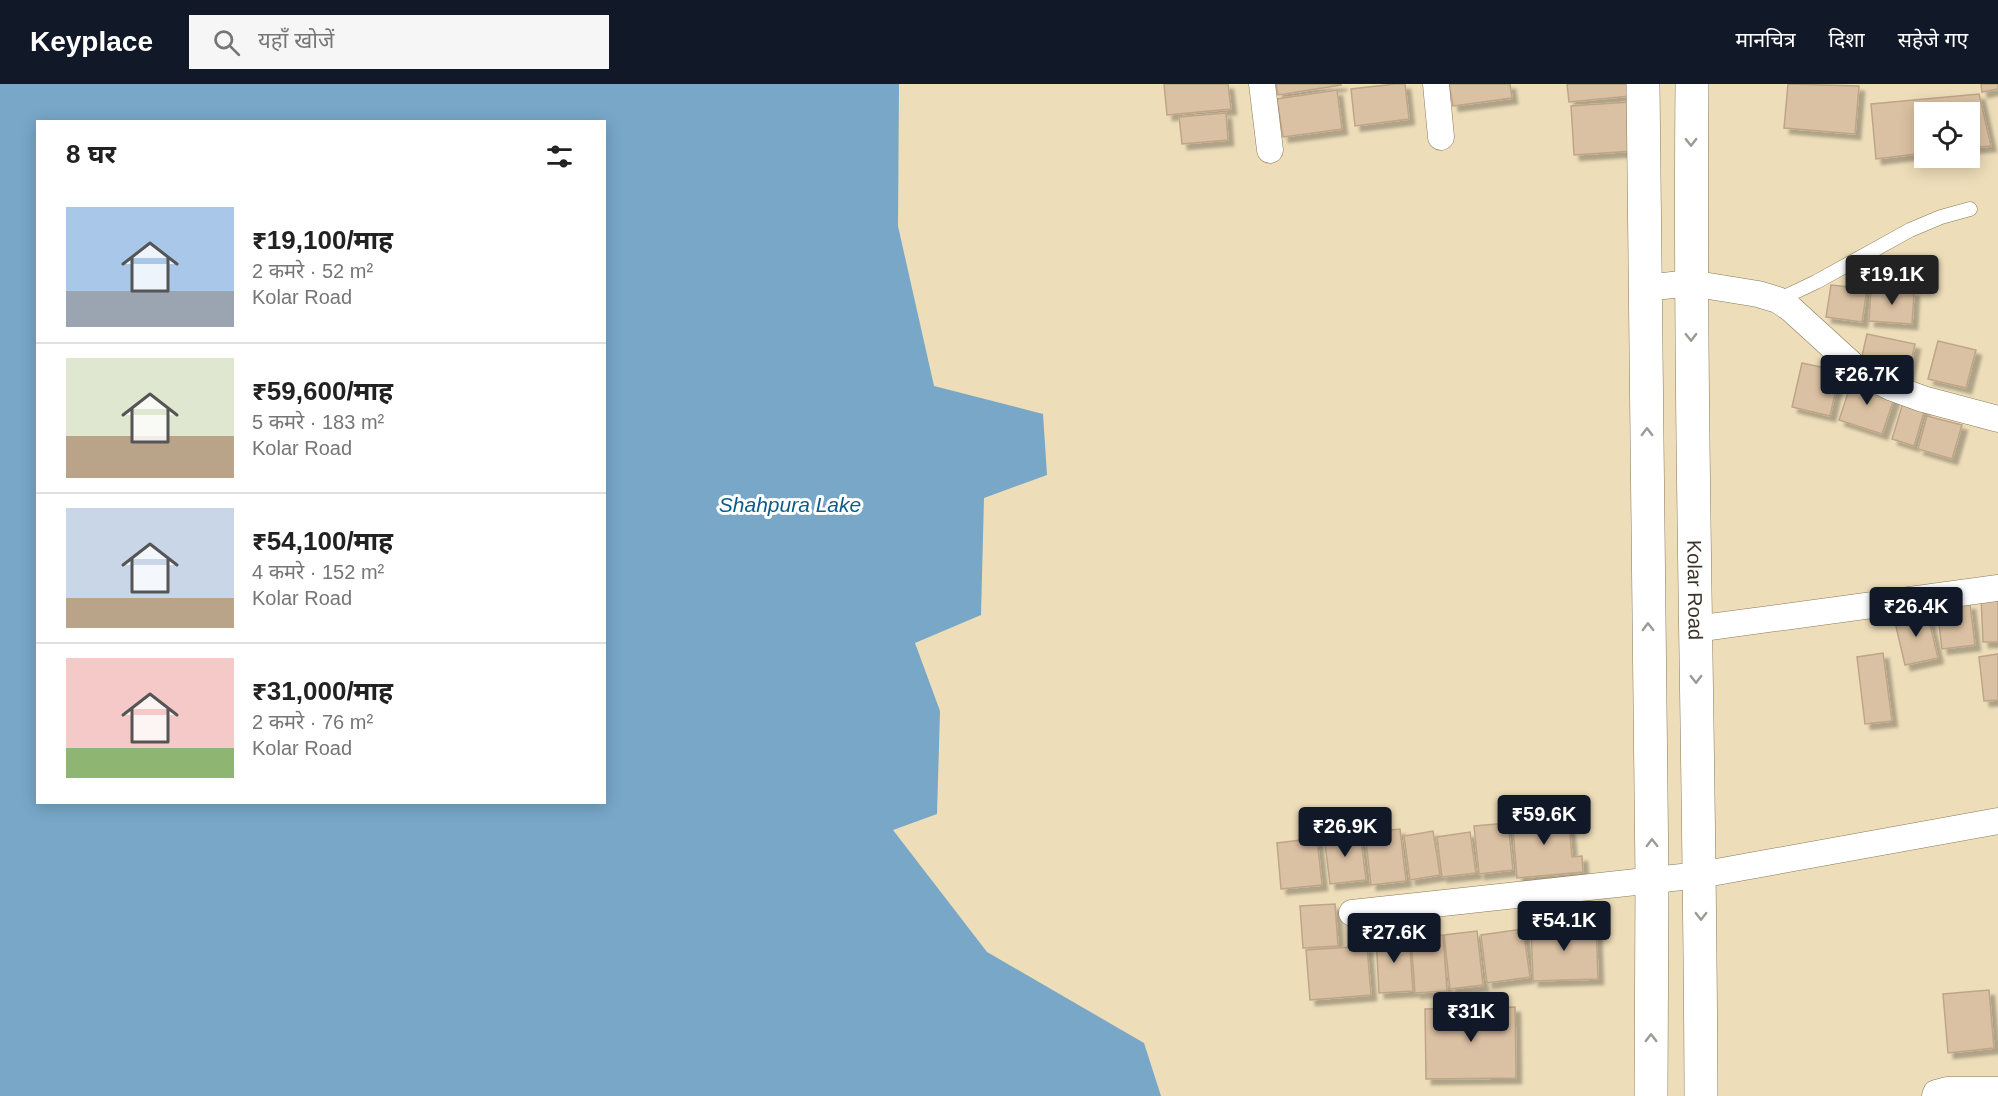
<!DOCTYPE html>
<html lang="hi">
<meta charset="utf-8">
<style>
:root{--surface:#fff;--page:#f6f6f6;--text:#222;--muted:#767676;--line:#e0e0e0;--accent:#111827}
body{margin:0;font-family:Arial,"Noto Sans Devanagari",sans-serif;background:var(--page);color:var(--text);height:100vh;display:flex;flex-direction:column;font-size:22px;white-space:nowrap}
*{box-sizing:border-box;margin:0}
p{font-size:20px;color:var(--muted)}
.icon{flex:none;width:33px;height:33px;fill:none;stroke:currentColor;stroke-width:2;stroke-linecap:round;stroke-linejoin:round}
.map{position:relative;flex:1;overflow:hidden}
.details{position:absolute;left:36px;top:36px;width:570px;height:684px;display:flex;flex-direction:column;background:var(--surface);border-radius:0px;box-shadow:0 3px 15px #0003}
.details>*{flex:none}
.controls{position:absolute;left:1914px;top:18px;display:grid;gap:12px}
.controls a{display:grid;place-items:center;width:66px;height:66px;border-radius:0px;background:var(--surface);box-shadow:0 3px 15px #0003;font-size:30px}
.price{position:absolute;translate:-50% -51px;padding:0 14px;border-radius:6px;background:var(--accent);color:#fff;font-size:20px;line-height:39px;filter:drop-shadow(0 2px 3px #0008)}
.price::after{content:'';position:absolute;left:50%;top:36px;width:18px;height:14px;margin-left:-9px;background:inherit;clip-path:polygon(0 0,100% 0,50% 100%)}
.price.active{background:#222;color:#fff}
ul{padding:0;list-style:none}
li{display:flex;align-items:center;gap:18px;height:150px;padding:0 30px}
li+li{border-top:2px solid var(--line)}
li span{display:grid;place-items:center;flex:none;width:168px;height:120px;border-radius:0px;color:#555}
li>.icon{margin-inline-start:auto}
span .icon{width:72px;height:72px;fill:#fffc;stroke-width:1}
li b{font-size:26px}
h2{display:flex;justify-content:space-between;align-items:center;height:72px;padding:0 30px;font-size:26px}
header{display:flex;align-items:center;gap:36px;box-sizing:border-box;height:84px;padding:0 30px;background:var(--accent);color:#fff}
header strong{font-size:28px}
nav{display:flex;gap:33px;margin-inline-start:auto;font-size:21px}
.search{width:420px;height:54px;background:var(--page);display:flex;align-items:center;gap:15px;box-sizing:border-box;padding:0 21px;border-radius:0px;color:var(--muted);font-size:22px}
.map>svg:first-child{display:block}
.water{fill:#78a7c8;fill-rule:evenodd}
.building{fill:#dbc1a3;stroke:#bfa588;stroke-width:1.5;filter:url(#shadow)}
.lines{fill:none;stroke-linecap:round;stroke-linejoin:round}
.service-casing{stroke:#887959;stroke-width:15}
.minor-casing{stroke:#887959;stroke-width:27}
.secondary-casing{stroke:#887959;stroke-width:34}
.service{stroke:#fff;stroke-width:14}
.minor{stroke:#fff;stroke-width:26}
.secondary{stroke:#fff;stroke-width:33}
.oneway{stroke:#9d9a93}
.labels{text-anchor:middle;stroke-width:6;stroke-linejoin:round;paint-order:stroke}
.street-label{font-size:20px;fill:#3b3527;stroke:#fff}
.water-label{font-size:21px;font-style:italic;fill:#0c5d88;stroke:#fff}
</style>
<header>
<strong>Keyplace</strong>
<div class="search"><svg class="icon" aria-label="search" viewBox="0 0 24 24"><circle cx="10" cy="10" r="6"/><path d="M15 15l6 6"/></svg>यहाँ खोजें</div>
<nav><a>मानचित्र</a><a>दिशा</a><a>सहेजे गए</a></nav>
</header>
<div class="map">
<svg width="1998" height="1012" viewBox="0 0 1998 1012">
<defs>
<filter id="shadow"><feDropShadow dx="5.5" dy="5.5" stdDeviation="1.5" flood-color="#0004"/></filter>
</defs>
<rect width="100%" height="100%" fill="#edddb9"/>
<path class="water" d="M0 0H899L898 142 934 302 1043 330 1047 391 984 414 981 531 915 559 940 627 937 730 893 746 987 868 1144 959 1161 1012H0ZM38 38H604V718H38Z"/>
<path class="building" d="M1164 0H1228L1231 25 1167 31Z
M1276 0H1341V1L1278 11Z
M1395 0H1405L1409 35 1355 42 1351 5Z
M1449 0H1510L1512 14 1453 22Z
M1567 0H1629L1630 12 1569 18Z
M1788 0 1859 2 1855 50 1784 44Z
M1981 0H1998V5L1982 8Z
M1337 6 1342 45 1283 53 1277 15Z
M1979 10 1991 62 1970 64V28H1924V69L1876 75 1871 20Z
M1630 18 1633 67 1574 71 1571 22Z
M1226 29 1228 56 1182 60 1179 33Z
M1831 201 1867 205 1862 238 1826 233Z
M1871 204 1914 207 1912 240 1869 237Z
M1867 250 1915 260 1908 292 1860 281Z
M1938 257 1976 266 1966 304 1928 295Z
M1802 279 1840 287 1830 332 1792 323Z
M1853 294 1896 309 1882 350 1839 336Z
M1903 319 1925 325 1914 362 1892 355Z
M1927 332 1962 341 1952 375 1918 365Z
M1998 511V558H1983L1981 513Z
M1970 520 1975 561 1942 565 1937 524Z
M1927 528 1938 574 1905 581 1894 534Z
M1883 569 1892 637 1865 640 1857 573Z
M1998 570V616L1984 617 1979 573Z
M1568 728 1572 773 1582 772 1583 788 1517 794 1512 733Z
M1508 739 1513 786 1479 790 1474 742Z
M1400 745 1406 797 1371 801 1365 749Z
M1433 747 1440 791 1410 796 1404 752Z
M1360 748 1366 796 1330 800 1324 752Z
M1470 748 1476 789 1442 793 1437 753Z
M1317 754 1322 801 1281 805 1277 759Z
M1335 820 1338 862 1303 864 1300 822Z
M1596 840 1598 895 1533 897 1531 842Z
M1523 845 1530 893 1487 899 1481 851Z
M1477 847 1483 901 1450 905 1444 851Z
M1409 851 1413 907 1379 909 1376 853Z
M1443 851 1447 907 1415 909 1411 854Z
M1367 862 1371 911 1310 916 1306 866Z
M1989 906 1994 964 1948 969 1943 910Z
M1515 923 1516 994 1426 995 1425 925Z"/>
<g class="lines">
<defs>
<path id="service" d="M1778 216 1816 198 1910 146 1941 133 1970 125"/>
<path id="minor" d="M1262 0 1270 66
M1436 0 1441 53
M1646 204 1690 199 1758 210 1778 216 1791 225 1859 287 1890 303 1923 315 1998 335
M1695 545 1998 504
M1352 829 1700 791 1998 737
M1935 1012 1936 1009 1947 1006H1998"/>
<g id="secondary">
<path d="M1643 0 1652 795 1651 1012"/>
<path id="s1" d="M1692 0C1689 337 1700 675 1701 1012"/>
</g>
</defs>
<use href="#service" class="service-casing"/>
<use href="#minor" class="minor-casing"/>
<use href="#secondary" class="secondary-casing"/>
<use href="#service" class="service"/>
<use href="#minor" class="minor"/>
<use href="#secondary" class="secondary"/>
</g>
<defs><path id="oneway-chevron" d="M-2-3.5L2.5 0L-2 3.5" fill="none" stroke-width="1.6" stroke-linecap="round" stroke-linejoin="round" transform="scale(1.5)"/></defs>
<g class="oneway">
<use href="#oneway-chevron" transform="translate(1691 58) rotate(90)"/>
<use href="#oneway-chevron" transform="translate(1691 253) rotate(89)"/>
<use href="#oneway-chevron" transform="translate(1647 348) rotate(-90)"/>
<use href="#oneway-chevron" transform="translate(1648 543) rotate(-91)"/>
<use href="#oneway-chevron" transform="translate(1696 595) rotate(89)"/>
<use href="#oneway-chevron" transform="translate(1652 759) rotate(-91)"/>
<use href="#oneway-chevron" transform="translate(1701 832) rotate(90)"/>
<use href="#oneway-chevron" transform="translate(1651 954) rotate(-90)"/>
</g>
<g class="labels">
<g class="street-label">
<text dy="7" stroke="none"><textPath href="#s1" startOffset="506">Kolar Road</textPath></text>
</g>
<g class="water-label">
<text x="790" y="428">Shahpura Lake</text>
</g>
</g>
</svg>
<div class="controls">
<a><svg class="icon" aria-label="locate" viewBox="0 0 24 24"><circle cx="12" cy="12" r="6"/><path d="M12 2v4M12 18v4M2 12h4M18 12h4"/></svg></a>
</div>
<b class="price active" style="left:1892px;top:222px">₹19.1K</b>
<b class="price" style="left:1867px;top:322px">₹26.7K</b>
<b class="price" style="left:1916px;top:554px">₹26.4K</b>
<b class="price" style="left:1544px;top:762px">₹59.6K</b>
<b class="price" style="left:1345px;top:774px">₹26.9K</b>
<b class="price" style="left:1564px;top:868px">₹54.1K</b>
<b class="price" style="left:1394px;top:880px">₹27.6K</b>
<b class="price" style="left:1471px;top:959px">₹31K</b>
<section class="details">
<h2>8 घर<svg class="icon" aria-label="filters" viewBox="0 0 24 24"><path d="M4 7h16M4 17h16"/><circle cx="9" cy="7" r="2"/><circle cx="15" cy="17" r="2"/></svg></h2>
<ul>
<li><span style="background:linear-gradient(#a9c7e8 70%,#9aa5b1 0)"><svg class="icon" aria-label="home" viewBox="0 0 24 24"><path d="M3 11l9-7 9 7M6 9v11h12V9"/></svg></span><div><b>₹19,100/माह</b><p>2 कमरे · 52 m²</p><p>Kolar Road</p></div></li>
<li><span style="background:linear-gradient(#dfe7d0 65%,#b9a48a 0)"><svg class="icon" aria-label="home" viewBox="0 0 24 24"><path d="M3 11l9-7 9 7M6 9v11h12V9"/></svg></span><div><b>₹59,600/माह</b><p>5 कमरे · 183 m²</p><p>Kolar Road</p></div></li>
<li><span style="background:linear-gradient(#c9d6e8 75%,#b9a48a 0)"><svg class="icon" aria-label="home" viewBox="0 0 24 24"><path d="M3 11l9-7 9 7M6 9v11h12V9"/></svg></span><div><b>₹54,100/माह</b><p>4 कमरे · 152 m²</p><p>Kolar Road</p></div></li>
<li><span style="background:linear-gradient(#f6c9c9 75%,#8fb573 0)"><svg class="icon" aria-label="home" viewBox="0 0 24 24"><path d="M3 11l9-7 9 7M6 9v11h12V9"/></svg></span><div><b>₹31,000/माह</b><p>2 कमरे · 76 m²</p><p>Kolar Road</p></div></li>
</ul>
</section>
</div>
